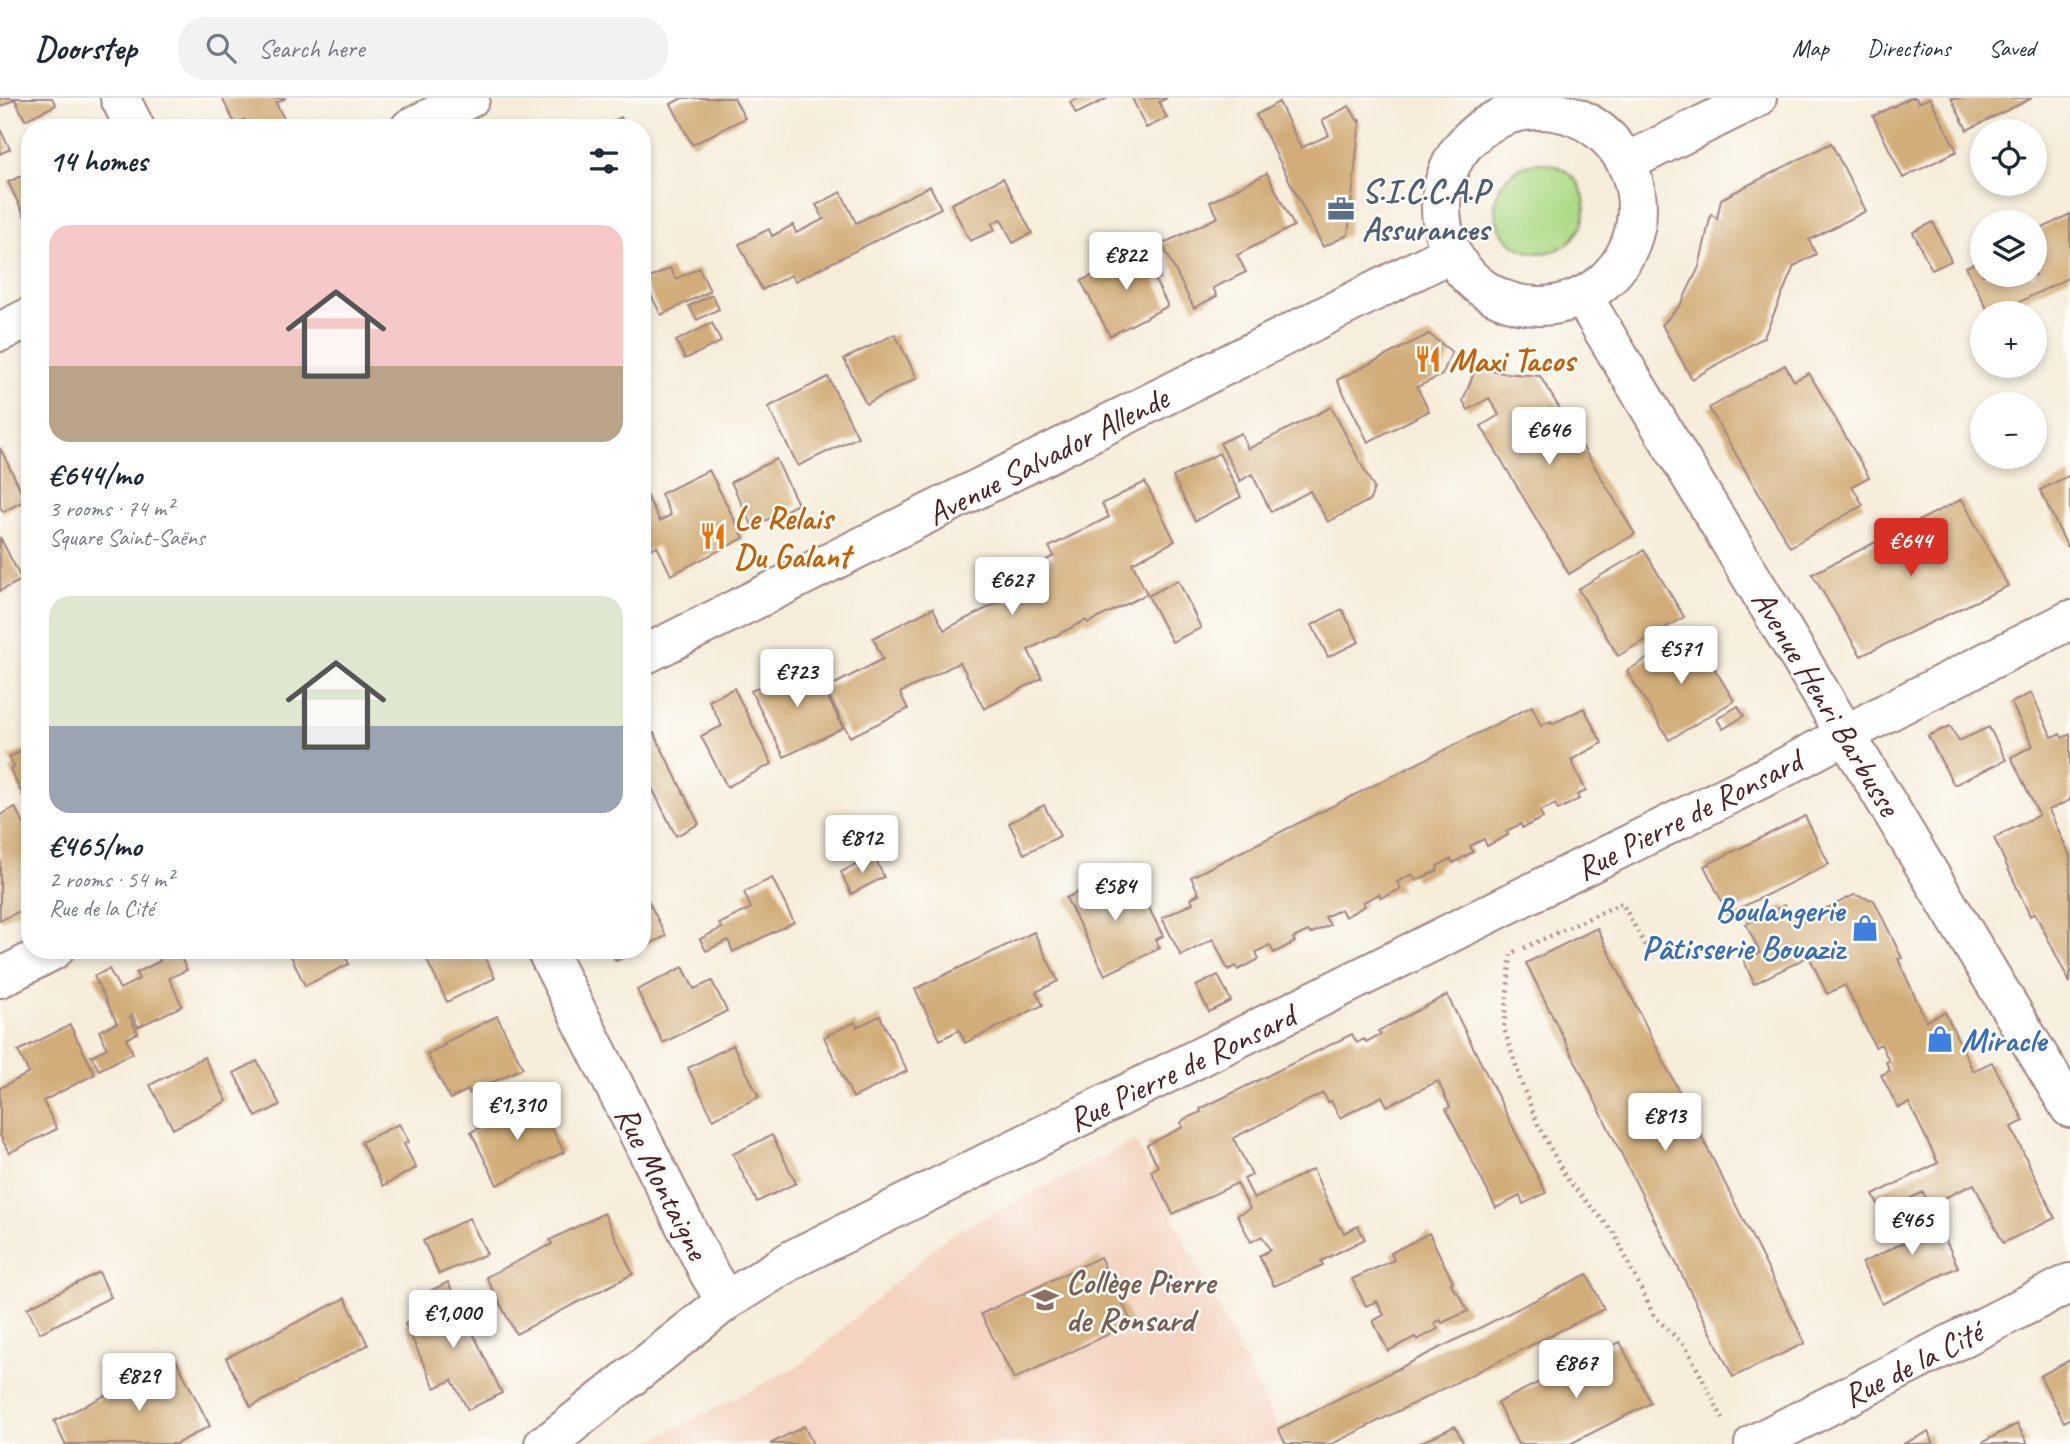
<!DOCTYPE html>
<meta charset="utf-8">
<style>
:root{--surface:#fff;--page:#f2f2f3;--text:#1f2937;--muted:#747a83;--line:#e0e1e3;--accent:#d93025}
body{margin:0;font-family:Caveat,sans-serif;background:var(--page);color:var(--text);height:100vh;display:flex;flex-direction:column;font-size:26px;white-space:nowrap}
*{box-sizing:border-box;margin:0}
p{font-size:23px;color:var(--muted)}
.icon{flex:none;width:38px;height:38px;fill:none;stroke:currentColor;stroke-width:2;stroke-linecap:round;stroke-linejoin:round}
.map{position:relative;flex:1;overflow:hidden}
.drawer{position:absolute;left:21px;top:21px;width:630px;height:840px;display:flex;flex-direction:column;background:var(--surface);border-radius:28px;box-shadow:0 4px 10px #0003}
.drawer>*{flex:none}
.tools{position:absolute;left:1970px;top:21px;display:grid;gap:14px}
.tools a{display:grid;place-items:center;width:77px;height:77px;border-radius:50%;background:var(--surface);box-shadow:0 4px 10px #0003;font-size:35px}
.price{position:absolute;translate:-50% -60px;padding:0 16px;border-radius:7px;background:#fff;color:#222;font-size:23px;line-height:46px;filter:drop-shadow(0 2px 4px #0008)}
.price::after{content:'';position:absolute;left:50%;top:42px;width:21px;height:16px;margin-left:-10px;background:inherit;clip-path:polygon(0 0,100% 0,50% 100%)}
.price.on{background:var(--accent);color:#fff}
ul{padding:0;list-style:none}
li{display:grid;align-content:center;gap:14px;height:371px;padding:0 28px}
li span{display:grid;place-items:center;height:217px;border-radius:21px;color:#555}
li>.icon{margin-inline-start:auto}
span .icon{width:126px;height:126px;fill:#fffc;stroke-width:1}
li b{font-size:30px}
h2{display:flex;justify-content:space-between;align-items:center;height:84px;padding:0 28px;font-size:30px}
header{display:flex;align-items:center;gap:42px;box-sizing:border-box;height:98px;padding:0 35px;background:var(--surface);border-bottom:2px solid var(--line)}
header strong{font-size:33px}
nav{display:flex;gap:38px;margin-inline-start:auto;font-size:24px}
.search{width:490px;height:63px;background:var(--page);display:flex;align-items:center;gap:18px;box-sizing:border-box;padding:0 24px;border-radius:28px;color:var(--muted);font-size:26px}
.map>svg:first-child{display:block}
.built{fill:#f4d3c0}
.green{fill:#aeda87;stroke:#7c7c59;stroke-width:2}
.building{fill:#d2ad79}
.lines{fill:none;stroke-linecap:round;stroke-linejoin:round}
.minor-casing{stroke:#a08682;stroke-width:42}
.path{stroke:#a08682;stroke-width:4.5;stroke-dasharray:2 5;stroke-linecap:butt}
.minor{stroke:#fff;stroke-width:38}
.labels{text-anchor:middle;stroke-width:5;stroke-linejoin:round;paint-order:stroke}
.service-label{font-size:33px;font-weight:bold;fill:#4e5e75;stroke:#fdfcf7;text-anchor:start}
.food-label{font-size:33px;font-weight:bold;fill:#c56008;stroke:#fdfcf7;text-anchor:start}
.street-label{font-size:33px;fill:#4a1f2b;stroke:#fdfcf7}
.shop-label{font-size:33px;font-weight:bold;fill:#366cbe;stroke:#fdfcf7;text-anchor:end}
.education-label{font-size:33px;font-weight:bold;fill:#785e54;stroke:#fdfcf7;text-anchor:start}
</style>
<header>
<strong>Doorstep</strong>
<div class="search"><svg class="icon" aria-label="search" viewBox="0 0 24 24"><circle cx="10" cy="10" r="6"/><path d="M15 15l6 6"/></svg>Search here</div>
<nav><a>Map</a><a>Directions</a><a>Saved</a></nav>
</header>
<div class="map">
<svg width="2070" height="1346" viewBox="0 0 2070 1346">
<rect width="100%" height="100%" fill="#fdfcf7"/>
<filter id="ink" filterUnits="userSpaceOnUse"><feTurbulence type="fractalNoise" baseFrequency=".0143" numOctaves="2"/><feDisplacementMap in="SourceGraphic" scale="14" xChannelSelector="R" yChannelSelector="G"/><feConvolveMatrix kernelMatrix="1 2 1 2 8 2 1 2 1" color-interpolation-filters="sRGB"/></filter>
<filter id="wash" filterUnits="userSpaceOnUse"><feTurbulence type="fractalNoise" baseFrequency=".00686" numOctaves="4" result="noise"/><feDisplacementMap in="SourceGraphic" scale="28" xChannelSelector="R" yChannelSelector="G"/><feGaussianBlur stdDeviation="1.57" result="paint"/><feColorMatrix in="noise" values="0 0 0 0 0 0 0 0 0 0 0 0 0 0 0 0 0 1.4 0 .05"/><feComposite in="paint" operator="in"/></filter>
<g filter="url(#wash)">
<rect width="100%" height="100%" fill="#f6edda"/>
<path class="built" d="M1135 1043 1286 1346H650L649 1344 802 1266 948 1138Z"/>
<path class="green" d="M1495 110a45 45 0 1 1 90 0a45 45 0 1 1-90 0Z"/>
<g id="blocks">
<path class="building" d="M0 0H52L56 7 25 22 15 1 0 9Z
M222 0H286L276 5 285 23 272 30H249L244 21 235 26Z
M682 0H734L745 20 692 47 671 6Z
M1079 0H1108L1076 16 1070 4Z
M1132 0H1167L1159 4 1167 20 1146 30Z
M1910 0H1916L1918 5 1930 0 1957 53 1903 80 1873 18Z
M1951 0H2032L1967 32Z
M1279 4 1301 50 1329 37 1322 22 1349 8 1358 23 1360 22 1348 137 1323 149 1256 17Z
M621 19 627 30H600Z
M0 31 10 51 0 56Z
M1831 45 1866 113 1809 142 1816 156 1794 168 1764 239 1692 281 1662 227 1681 206 1699 169 1711 116 1717 121 1721 101Z
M30 71V129L8 84 26 76 24 73Z
M1267 75 1294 128 1237 157 1246 174 1213 190 1217 198 1194 210 1162 146 1218 119 1210 104Z
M1003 80 1032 135 1013 145 1001 121 992 126 995 132 970 143 951 106Z
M930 88 941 110 795 183 791 177 762 192 739 146 769 131 772 138 793 127 796 135 824 121 816 107 841 94 856 125Z
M2070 116V179L1997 215H1989L1966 169 1983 161V177H2035V134Z
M1933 124 1951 163 1932 172 1913 134Z
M1145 151 1160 180 1155 182 1168 208 1110 238 1081 183Z
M670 170 676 181 699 170 710 193 661 217 644 183Z
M712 197 719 211 697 222 689 208Z
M712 225 721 244 685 261 676 243Z
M895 236 917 280 866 306 844 261Z
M1429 236 1452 254 1442 277 1417 289 1429 313 1368 344 1337 282Z
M1477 267 1502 275 1540 278 1635 436 1569 476 1481 328 1499 317 1489 300 1468 312 1463 303Z
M1785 267 1794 283 1809 275 1869 379 1852 388 1863 407 1790 449 1709 310Z
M828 279 858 339 798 368 768 309Z
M1331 309 1374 390 1370 402 1328 424 1310 393 1271 414 1252 376 1240 383 1220 345 1241 335 1248 351Z
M0 350 26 402 3 414 0 409Z
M1219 355 1241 399 1195 423 1173 379Z
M776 361 798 406 753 429 731 384Z
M709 372 744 440 671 477 657 448 642 455V389L660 423 671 417 661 396Z
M2070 377V447L2067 448 2040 392Z
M1145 384 1175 443 1132 465 1147 496 1088 525 1086 522 1028 552 1042 580 984 611 960 564 900 595 908 611 850 639 825 591 883 561 873 540 933 510 944 532 1003 502 996 488 1054 458 1049 449 1109 419 1102 406Z
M1962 401 2008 488 1861 558 1812 476Z
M0 439 22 482 0 493Z
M1644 452 1684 519 1618 558 1578 491Z
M1178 482 1201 530 1172 544 1148 498Z
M1342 511 1359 544 1328 559 1312 527Z
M1692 533 1734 603 1669 642 1627 573Z
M811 564 843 630 784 659 751 593Z
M734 590 772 666 727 689 701 638 722 628 709 603Z
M2031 595 2052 639 2060 636 2062 640 2070 636V702L2049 712 2070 758V885L2035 815 2030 818 1994 740 2039 717 2011 659 2033 648 2011 605Z
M1532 608 1541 628 1551 623 1552 626 1584 610 1602 645 1571 662 1586 693 1577 697 1579 701 1558 712 1555 706 1540 713 1543 720 1522 730 1521 726 1506 733 1508 737 1487 748 1484 741 1470 748 1473 754 1453 765 1451 761 1437 768 1438 772 1416 783 1412 776 1397 784 1401 791 1381 800 1379 796 1363 804 1365 808 1345 819 1341 811 1325 819 1330 827 1310 836 1308 833 1293 840 1295 844 1274 855 1270 847 1256 854 1259 861 1238 872 1236 868 1228 872 1213 841 1181 858 1162 820 1193 805 1191 800 1199 796 1191 779Z
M1738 608 1744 618 1723 631 1717 621Z
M1950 628 1959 643 1989 629 2006 662 1954 687 1928 638Z
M654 635 699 726 676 738 649 684 642 687V641Z
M26 651 30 659V705L27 706 10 671 14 669 9 659Z
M1044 707 1060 738 1024 756 1009 725Z
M15 709 30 738V808L0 823V717Z
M1805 718 1829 766 1728 816 1704 768Z
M874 758 884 779 851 796 841 774Z
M1121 773 1140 810 1147 806 1163 838 1155 842 1160 850 1105 877 1066 800Z
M772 780 794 824 733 854 728 842 706 853 700 841 722 830 719 826 751 810 744 794Z
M642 790 666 838 642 850Z
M1854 797 1874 802 1902 860 1898 861 1926 923 1945 914 1973 973 1992 964 2024 1023 2011 1029 2055 1120 2003 1145 1974 1086 1942 1101 1941 1099 1928 1105 1923 1094 1882 1114 1873 1097 1938 1065 1909 1005 1898 1010 1881 977 1890 973 1886 964 1889 963 1881 946 1875 949 1845 887 1827 896 1809 858 1754 886 1744 863 1760 855 1746 826 1784 807 1793 827Z
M1597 830 1805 1245 1733 1279 1526 865Z
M1034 834 1058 883 1036 894 1043 907 965 945 959 932 940 942 915 891Z
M155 852H177L187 872 169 880 182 908 138 929 132 917 130 919 138 935 126 941 133 955 99 972 91 958 107 950 99 933 117 925 94 878 109 871 120 891 139 881 136 875 160 863Z
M288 852H342L349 866 305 888Z
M422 852H482L495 880 447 904Z
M610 852H638L616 863Z
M683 869 694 891 712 883 727 913 663 945 637 892Z
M1218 877 1231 903 1209 914 1196 888Z
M1447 897 1546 1095 1523 1106 1520 1098 1496 1110 1446 1011 1450 1009 1438 983 1387 1008 1382 998 1340 1020 1331 1003 1328 1004 1323 995 1233 1040 1252 1077 1244 1081 1254 1101 1313 1071 1339 1129H1341L1344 1135 1358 1128 1365 1141 1321 1163 1323 1167 1274 1188 1259 1158 1270 1152 1262 1138 1251 1144 1237 1117 1250 1111 1237 1085 1173 1116 1151 1073 1158 1069 1147 1047 1183 1029 1181 1025 1184 1021 1201 1014 1200 1011 1352 936 1357 945 1364 941 1366 944 1381 936 1378 933Z
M497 918 523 970 469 995 468 992 450 1001 427 956 445 947 444 945Z
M880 918 907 973 853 1000 824 939 855 924 857 929Z
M70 927 95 976 43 1003 57 1031 9 1055 0 1037V990L29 975 18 953Z
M733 947 759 999 713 1021 688 970Z
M204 959 227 1003 173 1031 150 987Z
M257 963 280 1007 256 1019 234 975Z
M537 1001 564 1054 497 1087 471 1034Z
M399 1026 409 1044 404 1046 416 1070 383 1088 361 1044Z
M772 1037 796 1085 757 1104 733 1056Z
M1928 1104 1958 1169 1882 1206 1862 1165 1913 1140 1901 1117Z
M604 1115 633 1176 516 1236 486 1179 552 1146 550 1142Z
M469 1120 487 1156 439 1176 423 1143Z
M1429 1135 1453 1184 1451 1185 1455 1194 1457 1193 1468 1213 1442 1225 1440 1222 1434 1225 1438 1231 1417 1242 1415 1239 1388 1253 1373 1223 1384 1217 1377 1203 1366 1208 1352 1181 1394 1162 1391 1155Z
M1100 1159 1132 1225 1014 1281 981 1216Z
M99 1174 111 1199 40 1235 27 1210Z
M1587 1176 1604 1211 1332 1346H1286L1278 1331Z
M448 1184 502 1295 468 1312 452 1282 435 1290 405 1226 436 1211 428 1194Z
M345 1200 368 1247 251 1309 226 1260Z
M1620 1244 1651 1305 1570 1346H1518L1497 1305Z
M176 1262 210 1328 176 1346H65L54 1323Z
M2070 1262V1321L2064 1324 2040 1278Z
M2017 1326 2028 1346H1984L1983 1344Z
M804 1328 813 1346H770Z
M1455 1328 1464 1346H1418Z
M1928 1334 1934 1346H1903Z"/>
</g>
</g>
<g filter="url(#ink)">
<use href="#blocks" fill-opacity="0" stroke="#a08682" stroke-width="2"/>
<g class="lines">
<defs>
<path id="minor" d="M120 0 135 30
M1441 110a98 98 0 1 1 196 0a98 98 0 1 1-196 0Z
M410 30 470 0
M1627 64 1757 0
M1583 199 2070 1010
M0 234 30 219
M642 558 1451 155
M546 852 710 1177 726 1203
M0 880 54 852
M544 1346 553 1341 726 1203 795 1160 1785 669 1901 607 2070 522
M1754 1346 2070 1185"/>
</defs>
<use href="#minor" class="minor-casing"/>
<path class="path" d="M1524 850 1622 805 1650 856
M1516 853 1511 855 1504 930 1521 984 1539 1029 1567 1081 1614 1135 1654 1218 1686 1249 1723 1321"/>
<use href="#minor" class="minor"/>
</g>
</g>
<defs>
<symbol id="office-bare" viewBox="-9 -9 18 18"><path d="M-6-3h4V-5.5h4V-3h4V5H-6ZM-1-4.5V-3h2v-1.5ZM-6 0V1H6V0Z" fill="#5c6f8a" stroke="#fdfcf7" stroke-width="2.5" paint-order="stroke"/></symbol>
<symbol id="restaurant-bare" viewBox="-9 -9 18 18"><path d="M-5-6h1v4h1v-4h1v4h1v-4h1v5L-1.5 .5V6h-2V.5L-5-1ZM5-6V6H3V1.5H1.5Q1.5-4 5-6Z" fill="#e8710a" stroke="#fdfcf7" stroke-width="2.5" paint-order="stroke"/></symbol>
<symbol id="shop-bare" viewBox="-9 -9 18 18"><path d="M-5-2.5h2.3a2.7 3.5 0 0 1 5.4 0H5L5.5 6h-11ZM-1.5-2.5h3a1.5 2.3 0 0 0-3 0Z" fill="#3f7fe0" stroke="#fdfcf7" stroke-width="2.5" paint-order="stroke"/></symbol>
<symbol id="school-bare" viewBox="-9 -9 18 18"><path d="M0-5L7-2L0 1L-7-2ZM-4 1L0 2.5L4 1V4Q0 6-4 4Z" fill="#8d6e63" stroke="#fdfcf7" stroke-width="2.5" paint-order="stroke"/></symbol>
</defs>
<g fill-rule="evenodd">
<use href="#office-bare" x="1322" y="92" width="38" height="38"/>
<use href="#restaurant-bare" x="1409" y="242" width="38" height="38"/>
<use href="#restaurant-bare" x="694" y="419" width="38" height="38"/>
<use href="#shop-bare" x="1846" y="811" width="38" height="38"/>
<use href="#shop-bare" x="1921" y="922" width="38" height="38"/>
<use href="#school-bare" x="1026" y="1183" width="38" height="38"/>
</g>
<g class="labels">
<g class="service-label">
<text x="1362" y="104">S.I.C.C.A.P<tspan x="1362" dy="38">Assurances</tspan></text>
</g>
<g class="food-label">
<text x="1449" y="273">Maxi Tacos</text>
<text x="734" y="431">Le Relais<tspan x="734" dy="38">Du Galant</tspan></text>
</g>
<g class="street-label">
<text transform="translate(1047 357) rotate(-27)" y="12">Avenue Salvador Allende</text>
<text transform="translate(1827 604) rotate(59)" y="12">Avenue Henri Barbusse</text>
<text transform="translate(1688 716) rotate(-27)" y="12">Rue Pierre de Ronsard</text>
<text transform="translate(1181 969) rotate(-26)" y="12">Rue Pierre de Ronsard</text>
<text transform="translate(663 1084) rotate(63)" y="12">Rue Montaigne</text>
<text transform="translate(1912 1265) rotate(-27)" y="12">Rue de la Cité</text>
</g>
<g class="shop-label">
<text x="1844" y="823">Boulangerie<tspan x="1844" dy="38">Pâtisserie Bouaziz</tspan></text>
<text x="1961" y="953" text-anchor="start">Miracle</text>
</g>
<g class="education-label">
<text x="1066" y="1195">Collège Pierre<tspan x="1066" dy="38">de Ronsard</tspan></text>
</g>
</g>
</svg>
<div class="tools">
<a><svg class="icon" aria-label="locate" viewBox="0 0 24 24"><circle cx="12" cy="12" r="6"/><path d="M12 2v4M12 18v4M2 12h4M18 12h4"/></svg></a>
<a><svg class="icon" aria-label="layers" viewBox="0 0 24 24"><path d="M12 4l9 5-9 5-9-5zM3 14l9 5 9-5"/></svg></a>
<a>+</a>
<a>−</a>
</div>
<b class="price" style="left:1126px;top:194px">€822</b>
<b class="price" style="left:1549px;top:369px">€646</b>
<b class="price on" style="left:1911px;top:480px">€644</b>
<b class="price" style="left:1012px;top:519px">€627</b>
<b class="price" style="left:1681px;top:588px">€571</b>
<b class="price" style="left:797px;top:611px">€723</b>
<b class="price" style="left:862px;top:777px">€812</b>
<b class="price" style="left:1115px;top:825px">€584</b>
<b class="price" style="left:517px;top:1044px">€1,310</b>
<b class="price" style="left:1665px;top:1055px">€813</b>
<b class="price" style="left:1912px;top:1159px">€465</b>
<b class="price" style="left:453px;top:1252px">€1,000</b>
<b class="price" style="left:1576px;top:1302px">€867</b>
<b class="price" style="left:139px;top:1315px">€829</b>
<section class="drawer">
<h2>14 homes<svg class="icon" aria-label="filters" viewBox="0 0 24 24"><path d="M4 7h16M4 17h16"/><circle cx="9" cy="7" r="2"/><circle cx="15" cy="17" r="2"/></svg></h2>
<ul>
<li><span style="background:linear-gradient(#f6c9c9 65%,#b9a48a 0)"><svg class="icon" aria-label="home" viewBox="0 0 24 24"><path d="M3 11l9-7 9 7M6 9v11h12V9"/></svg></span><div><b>€644/mo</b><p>3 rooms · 74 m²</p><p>Square Saint-Saëns</p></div></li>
<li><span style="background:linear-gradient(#dfe7d0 60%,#9aa5b1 0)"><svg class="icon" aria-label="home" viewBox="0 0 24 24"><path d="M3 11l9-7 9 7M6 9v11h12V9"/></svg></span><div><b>€465/mo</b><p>2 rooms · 54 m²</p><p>Rue de la Cité</p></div></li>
</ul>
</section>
</div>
